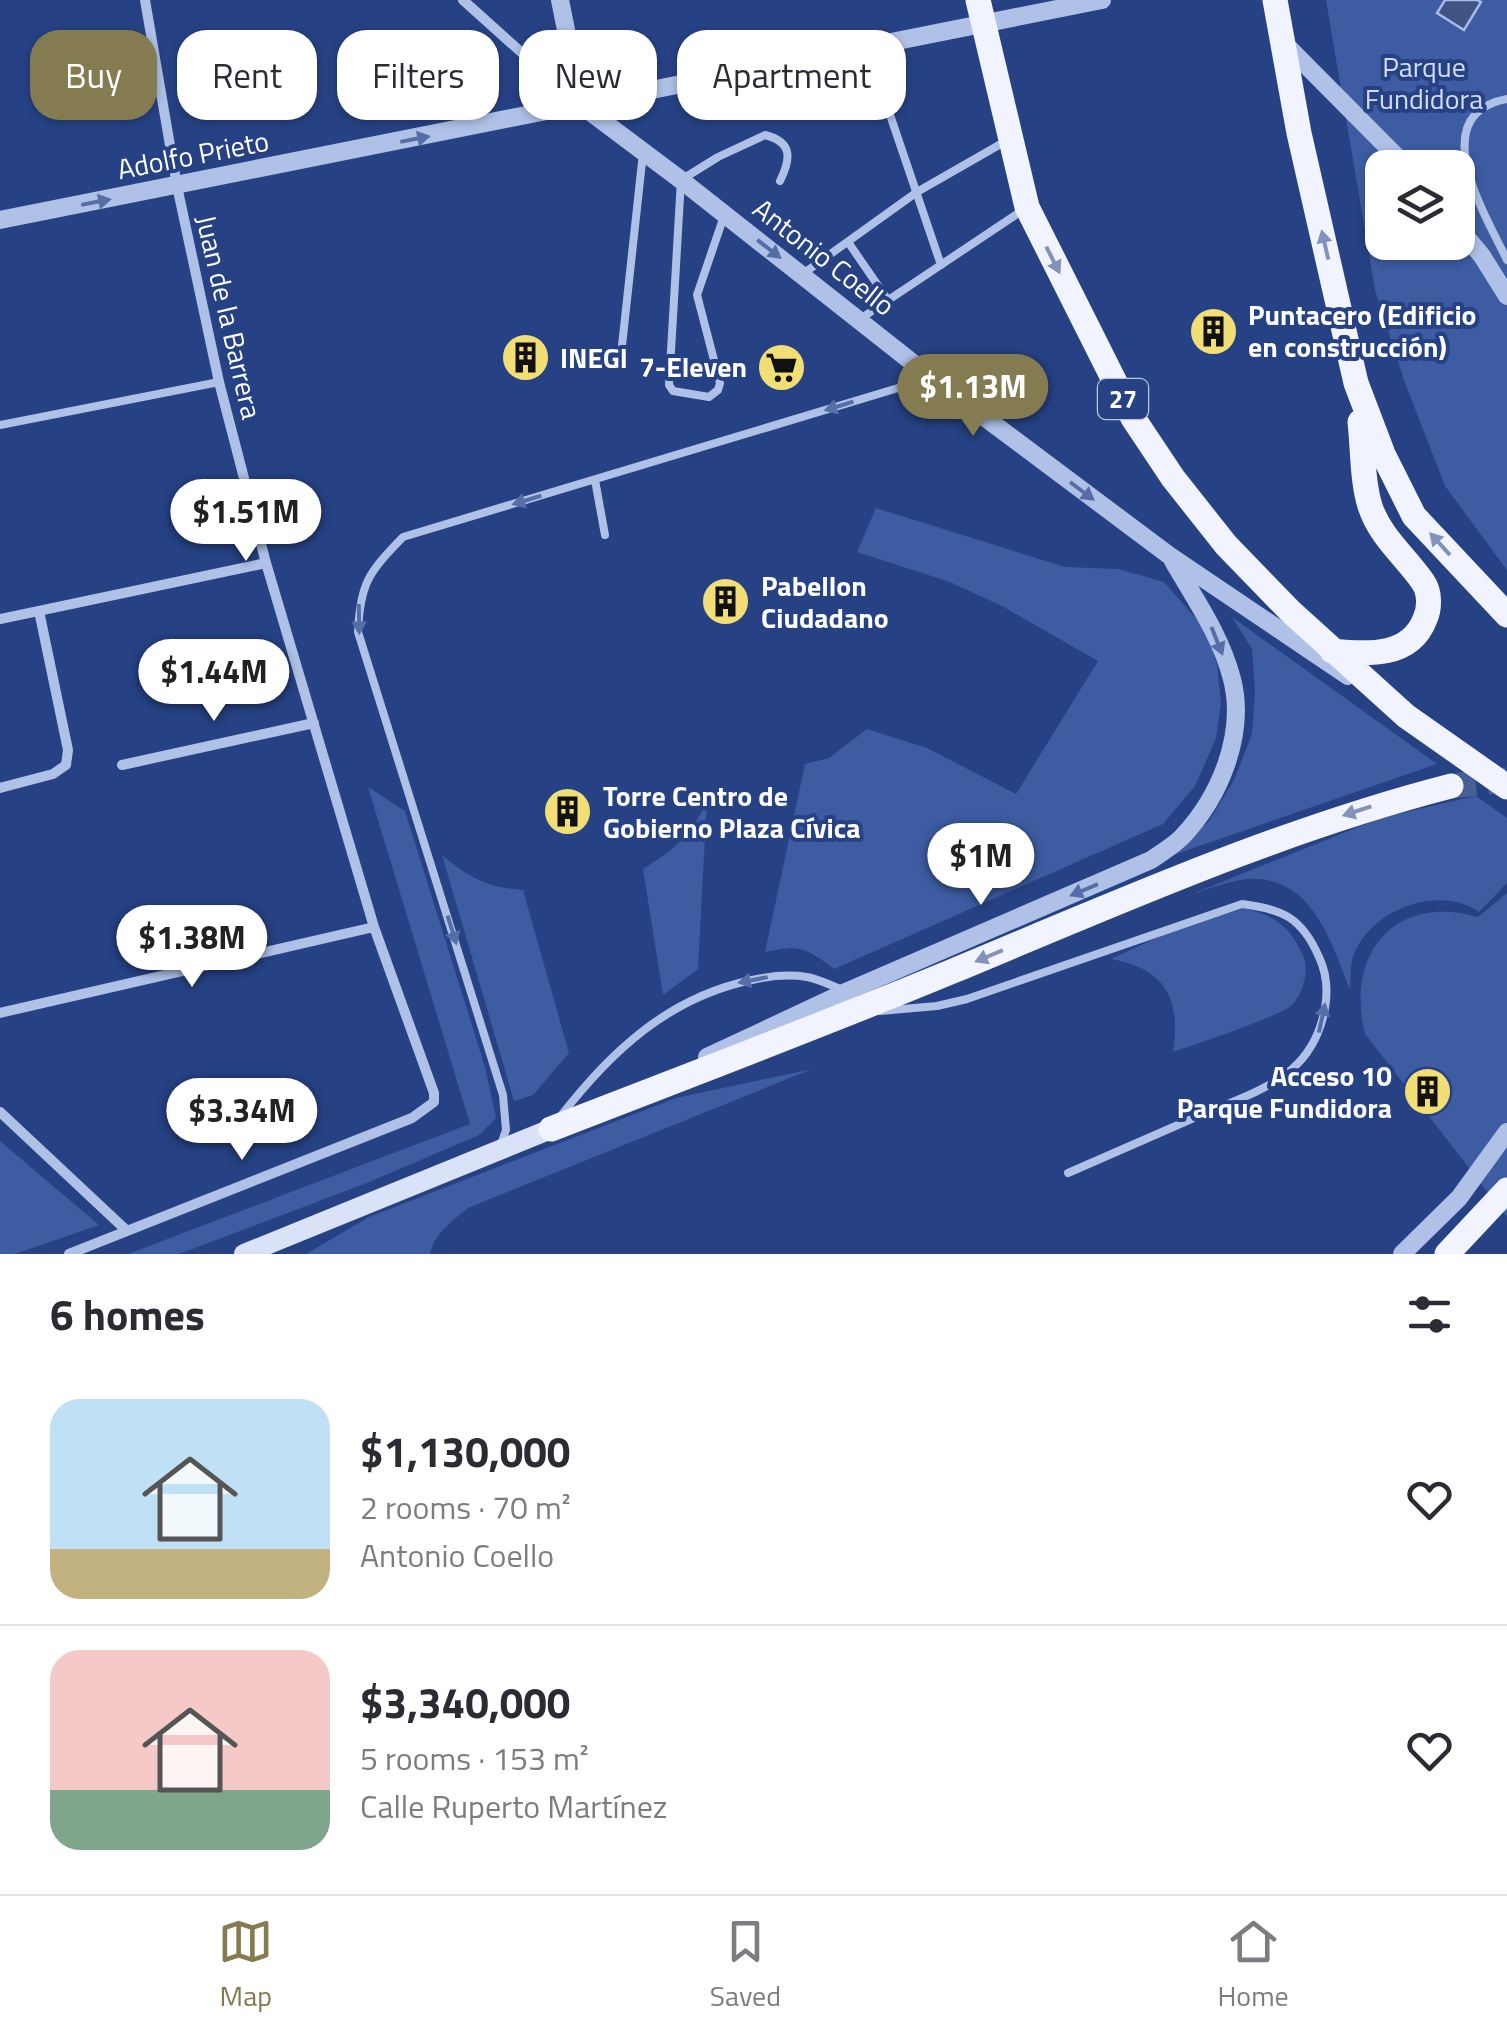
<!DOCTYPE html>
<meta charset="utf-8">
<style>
:root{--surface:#fff;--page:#f7f7f7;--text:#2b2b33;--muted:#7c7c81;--line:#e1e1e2;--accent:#847c50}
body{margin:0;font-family:"Titillium Web",sans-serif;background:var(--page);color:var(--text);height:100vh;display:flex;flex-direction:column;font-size:38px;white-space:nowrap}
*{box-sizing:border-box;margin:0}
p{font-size:32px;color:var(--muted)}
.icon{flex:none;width:55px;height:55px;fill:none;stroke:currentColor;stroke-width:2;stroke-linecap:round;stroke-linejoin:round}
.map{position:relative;height:1254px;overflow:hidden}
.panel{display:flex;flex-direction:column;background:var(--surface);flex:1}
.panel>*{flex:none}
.banner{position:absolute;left:30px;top:30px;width:1000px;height:90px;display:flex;gap:20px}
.tools{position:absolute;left:1365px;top:150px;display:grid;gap:20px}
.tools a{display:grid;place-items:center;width:110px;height:110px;border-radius:20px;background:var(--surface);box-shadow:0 2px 8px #0004;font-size:50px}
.price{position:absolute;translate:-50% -85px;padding:0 22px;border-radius:35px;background:#fff;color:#222;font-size:32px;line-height:65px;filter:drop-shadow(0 2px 5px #0008)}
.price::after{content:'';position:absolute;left:50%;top:60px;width:30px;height:22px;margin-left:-15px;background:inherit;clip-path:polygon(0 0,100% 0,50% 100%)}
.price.current{background:var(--accent);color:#fff}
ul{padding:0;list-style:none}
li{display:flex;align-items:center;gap:30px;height:250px;padding:0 50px}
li+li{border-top:2px solid var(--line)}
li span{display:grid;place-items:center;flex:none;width:280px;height:200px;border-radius:30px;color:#555}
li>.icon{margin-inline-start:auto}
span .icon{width:120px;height:120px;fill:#fffc;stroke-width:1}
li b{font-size:42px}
h2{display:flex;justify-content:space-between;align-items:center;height:120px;padding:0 50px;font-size:42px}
.tag{padding:0 35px;border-radius:30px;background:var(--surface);box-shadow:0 2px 8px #0004;font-size:35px;line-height:90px}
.tag.current{background:var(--accent);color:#fff}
.dock{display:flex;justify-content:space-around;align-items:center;height:140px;border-top:2px solid var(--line);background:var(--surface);font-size:28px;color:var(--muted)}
.dock a{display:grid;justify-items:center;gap:5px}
.dock .current{color:var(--accent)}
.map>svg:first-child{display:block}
.green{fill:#3d5ca2;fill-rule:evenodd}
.water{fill:#415585;stroke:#a4bae8;stroke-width:2.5}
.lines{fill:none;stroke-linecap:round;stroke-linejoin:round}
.primary-tunnel{stroke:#475e96;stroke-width:25;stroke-dasharray:25 12;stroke-linecap:butt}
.service{stroke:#afc1e7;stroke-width:8}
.minor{stroke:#afc1e7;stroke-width:10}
.tertiary{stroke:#afc1e7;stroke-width:18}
.secondary{stroke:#d9e2f7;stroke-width:20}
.primary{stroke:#f1f4fe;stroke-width:25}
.oneway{fill:#566ea7}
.oneway2{fill:#8192bb}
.labels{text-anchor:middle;stroke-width:8;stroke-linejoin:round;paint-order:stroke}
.shield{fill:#264284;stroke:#bec6da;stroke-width:2.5}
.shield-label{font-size:25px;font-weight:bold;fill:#fff}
.park-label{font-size:28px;fill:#d3def6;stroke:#264284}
.street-label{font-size:28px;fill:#fff;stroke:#264284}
.poi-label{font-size:28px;font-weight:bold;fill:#fff;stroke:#264284;text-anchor:start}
</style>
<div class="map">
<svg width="1507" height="1254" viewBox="0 0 1507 1254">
<rect width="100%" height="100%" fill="#264284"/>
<path class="green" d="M1326 0H1507V570L1445 486 1405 383 1375 290ZM1382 168H1458V242H1382Z
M876 508 1065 567 1118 569 1164 582 1206 630 1217 664 1221 703 1216 738 1195 786 1163 824 834 969C807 948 799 944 765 952L805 764 829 758 867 729 927 748 1016 794 1098 661 1002 606 950 582 857 552Z
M1232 617 1437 764 1147 864 1180 848 1209 821 1234 780 1252 734 1255 691 1252 649Z
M368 787 405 811 485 1067 496 1118 479 1135 367 1183 179 1254H128L470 1124Z
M1476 796 1507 818V883L1479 912C1440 884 1369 909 1353 957 1350 966 1351 979 1350 989 1330 940 1312 875 1247 879 1228 881 1206 890 1187 896L1383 817Z
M707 800 698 969 663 995 643 869C675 849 692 835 707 800Z
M442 855C470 878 486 887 523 890L569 1053 533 1095 514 1101Z
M1507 893V1217L1365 1034C1345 953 1395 893 1478 917Z
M1245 908C1277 918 1288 924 1303 955 1310 970 1303 994 1291 1006 1280 1016 1193 1045 1173 1052 1181 999 1166 969 1111 959L1171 931Z
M812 1069 468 1208C453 1220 434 1234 430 1254H306L369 1217 676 1098Z
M0 1141 99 1225 15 1254H0Z"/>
<path class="water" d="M1445 0H1477L1481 2 1464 30 1437 13Z"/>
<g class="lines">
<path class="primary-tunnel" d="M1451 786 1507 780"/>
<path class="service" d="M867 47 941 265
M1507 99C1423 115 1486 216 1507 260
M724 216 697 295 720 383 718 390 709 397 673 391 669 385 681 180 718 157 765 135C793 142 791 159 780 181
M848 242 888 300
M804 273 917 192 1006 141
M860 319 1023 210
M620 364 643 153
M0 425 219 382
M595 480 605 535
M880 1011 937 1006 967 999 1242 904C1283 909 1302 918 1319 957 1336 993 1322 1043 1292 1069 1268 1090 1232 1102 1203 1114 1158 1134 1113 1153 1068 1173
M560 1117C611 1051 669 997 752 980 770 976 788 974 807 977 819 979 832 986 843 990
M500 1147 506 1130 503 1095 358 632C360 583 369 572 403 537L928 379"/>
<path class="minor" d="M463 0 580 105
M0 619 266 563
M122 765 314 723
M0 788 53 774 66 765 68 750 39 611
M0 1013 374 927
M0 1112 126 1230
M69 1254 412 1118 434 1102V1093L374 927 266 563 219 382 177 186 145 0"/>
<path class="tertiary" d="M560 0 581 105 681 180 932 378 1170 556 1348 676
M1283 42 1408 168
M0 220 1102 0
M1458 227 1482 256 1507 296
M707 1057 848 991 1151 860C1161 853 1173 846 1182 837 1220 797 1246 734 1232 679 1221 636 1195 599 1173 561
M1402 1254 1459 1198 1507 1132"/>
<path class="secondary" d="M244 1254 551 1129"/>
<path class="primary" d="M978 0 1027 207 1133 418 1173 478 1226 545 1290 611 1406 716 1507 787
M1275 0 1299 133 1356 383 1383 454 1414 516 1507 615
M1332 651C1368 654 1410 658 1425 619 1430 608 1430 592 1423 582 1405 556 1380 537 1370 506 1362 481 1363 448 1360 422
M551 1129C685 1077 820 1026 953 971 1117 903 1280 830 1451 786
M1447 1254 1507 1190"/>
</g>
<defs><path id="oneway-solid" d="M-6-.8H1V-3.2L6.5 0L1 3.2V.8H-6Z" transform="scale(2.5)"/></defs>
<g class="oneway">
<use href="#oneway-solid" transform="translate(415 139) rotate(-11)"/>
<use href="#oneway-solid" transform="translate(96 202) rotate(-11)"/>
<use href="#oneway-solid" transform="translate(769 249) rotate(38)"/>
<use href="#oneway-solid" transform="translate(839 406) rotate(163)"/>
<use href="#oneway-solid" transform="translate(1082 491) rotate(37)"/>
<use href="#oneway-solid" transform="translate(527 500) rotate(163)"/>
<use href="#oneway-solid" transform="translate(359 619) rotate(89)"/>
<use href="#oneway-solid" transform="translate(1217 641) rotate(68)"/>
<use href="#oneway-solid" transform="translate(1084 890) rotate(157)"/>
<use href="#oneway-solid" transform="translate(452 930) rotate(73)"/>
<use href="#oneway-solid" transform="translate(753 980) rotate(169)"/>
<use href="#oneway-solid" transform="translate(1322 1018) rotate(-78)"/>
</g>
<g class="oneway2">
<use href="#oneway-solid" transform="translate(1325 245) rotate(-103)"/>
<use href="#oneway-solid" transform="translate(1053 260) rotate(63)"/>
<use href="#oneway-solid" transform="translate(1440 544) rotate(-132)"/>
<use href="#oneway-solid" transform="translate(1357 811) rotate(162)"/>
<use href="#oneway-solid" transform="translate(989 956) rotate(157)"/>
</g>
<defs>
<symbol id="building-disc" viewBox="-11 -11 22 22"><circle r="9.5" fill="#f1de74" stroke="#264284"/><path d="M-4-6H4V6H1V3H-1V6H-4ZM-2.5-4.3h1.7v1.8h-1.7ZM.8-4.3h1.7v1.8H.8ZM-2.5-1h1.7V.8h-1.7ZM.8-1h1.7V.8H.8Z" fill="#111"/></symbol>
<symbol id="supermarket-disc" viewBox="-11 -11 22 22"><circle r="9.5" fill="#f1de74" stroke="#264284"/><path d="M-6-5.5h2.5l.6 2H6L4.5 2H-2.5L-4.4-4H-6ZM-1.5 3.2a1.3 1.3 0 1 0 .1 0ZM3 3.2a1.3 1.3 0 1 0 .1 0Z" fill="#111"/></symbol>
</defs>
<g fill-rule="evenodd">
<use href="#building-disc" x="1186" y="304" width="55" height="55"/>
<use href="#building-disc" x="498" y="330" width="55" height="55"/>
<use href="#supermarket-disc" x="754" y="340" width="55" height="55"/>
<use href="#building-disc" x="698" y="574" width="55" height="55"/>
<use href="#building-disc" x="540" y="784" width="55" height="55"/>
<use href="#building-disc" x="1400" y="1064" width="55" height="55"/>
</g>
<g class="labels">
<rect class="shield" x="1098" y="379" width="50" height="40" rx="8"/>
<g class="shield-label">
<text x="1123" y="408">27</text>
</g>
<g class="park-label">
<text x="1424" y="77">Parque<tspan x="1424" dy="32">Fundidora</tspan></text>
</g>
<g class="street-label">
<text transform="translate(193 155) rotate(-11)" y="10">Adolfo Prieto</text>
<text transform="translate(824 257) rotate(38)" y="10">Antonio Coello</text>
<text transform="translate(229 317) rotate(77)" y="10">Juan de la Barrera</text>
</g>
<g class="poi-label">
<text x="1248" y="325">Puntacero (Edificio<tspan x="1248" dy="32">en construcción)</tspan></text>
<text x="560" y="368">INEGI</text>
<text x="747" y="377" text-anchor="end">7-Eleven</text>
<text x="761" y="596">Pabellon<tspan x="761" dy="32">Ciudadano</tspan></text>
<text x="603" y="806">Torre Centro de<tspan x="603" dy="32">Gobierno Plaza Cívica</tspan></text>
<text x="1392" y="1086" text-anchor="end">Acceso 10<tspan x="1392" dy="32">Parque Fundidora</tspan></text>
</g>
</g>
</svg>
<div class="tools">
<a><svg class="icon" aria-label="layers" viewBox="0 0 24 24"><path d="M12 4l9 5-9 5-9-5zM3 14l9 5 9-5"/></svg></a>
</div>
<b class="price current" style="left:973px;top:439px">$1.13M</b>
<b class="price" style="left:246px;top:564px">$1.51M</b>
<b class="price" style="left:214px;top:724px">$1.44M</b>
<b class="price" style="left:981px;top:908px">$1M</b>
<b class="price" style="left:192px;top:990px">$1.38M</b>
<b class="price" style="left:242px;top:1163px">$3.34M</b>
<div class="banner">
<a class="tag current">Buy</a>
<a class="tag">Rent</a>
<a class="tag">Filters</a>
<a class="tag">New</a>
<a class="tag">Apartment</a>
</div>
</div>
<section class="panel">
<h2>6 homes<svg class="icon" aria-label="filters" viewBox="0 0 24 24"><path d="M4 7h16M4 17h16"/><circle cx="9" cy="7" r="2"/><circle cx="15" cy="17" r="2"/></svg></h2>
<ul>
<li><span style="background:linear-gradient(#bfe0f5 75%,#c2b280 0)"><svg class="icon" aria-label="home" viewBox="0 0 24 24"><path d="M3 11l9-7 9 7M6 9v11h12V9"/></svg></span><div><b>$1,130,000</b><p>2 rooms · 70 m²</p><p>Antonio Coello</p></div><svg class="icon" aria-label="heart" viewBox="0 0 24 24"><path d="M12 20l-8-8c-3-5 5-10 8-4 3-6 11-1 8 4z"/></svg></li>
<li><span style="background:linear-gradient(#f6c9c9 70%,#7fa58c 0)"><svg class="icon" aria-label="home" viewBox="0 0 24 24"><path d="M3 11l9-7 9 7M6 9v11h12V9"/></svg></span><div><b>$3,340,000</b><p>5 rooms · 153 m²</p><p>Calle Ruperto Martínez</p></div><svg class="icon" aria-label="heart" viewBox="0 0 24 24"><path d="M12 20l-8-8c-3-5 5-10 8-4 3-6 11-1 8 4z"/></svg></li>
</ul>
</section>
<nav class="dock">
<a class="current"><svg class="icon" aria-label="map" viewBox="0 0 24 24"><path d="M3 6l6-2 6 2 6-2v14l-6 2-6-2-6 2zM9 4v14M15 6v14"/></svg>Map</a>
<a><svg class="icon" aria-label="saved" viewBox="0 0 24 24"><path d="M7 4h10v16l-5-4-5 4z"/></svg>Saved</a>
<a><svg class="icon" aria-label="home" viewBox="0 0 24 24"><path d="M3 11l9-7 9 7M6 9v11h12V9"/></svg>Home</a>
</nav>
